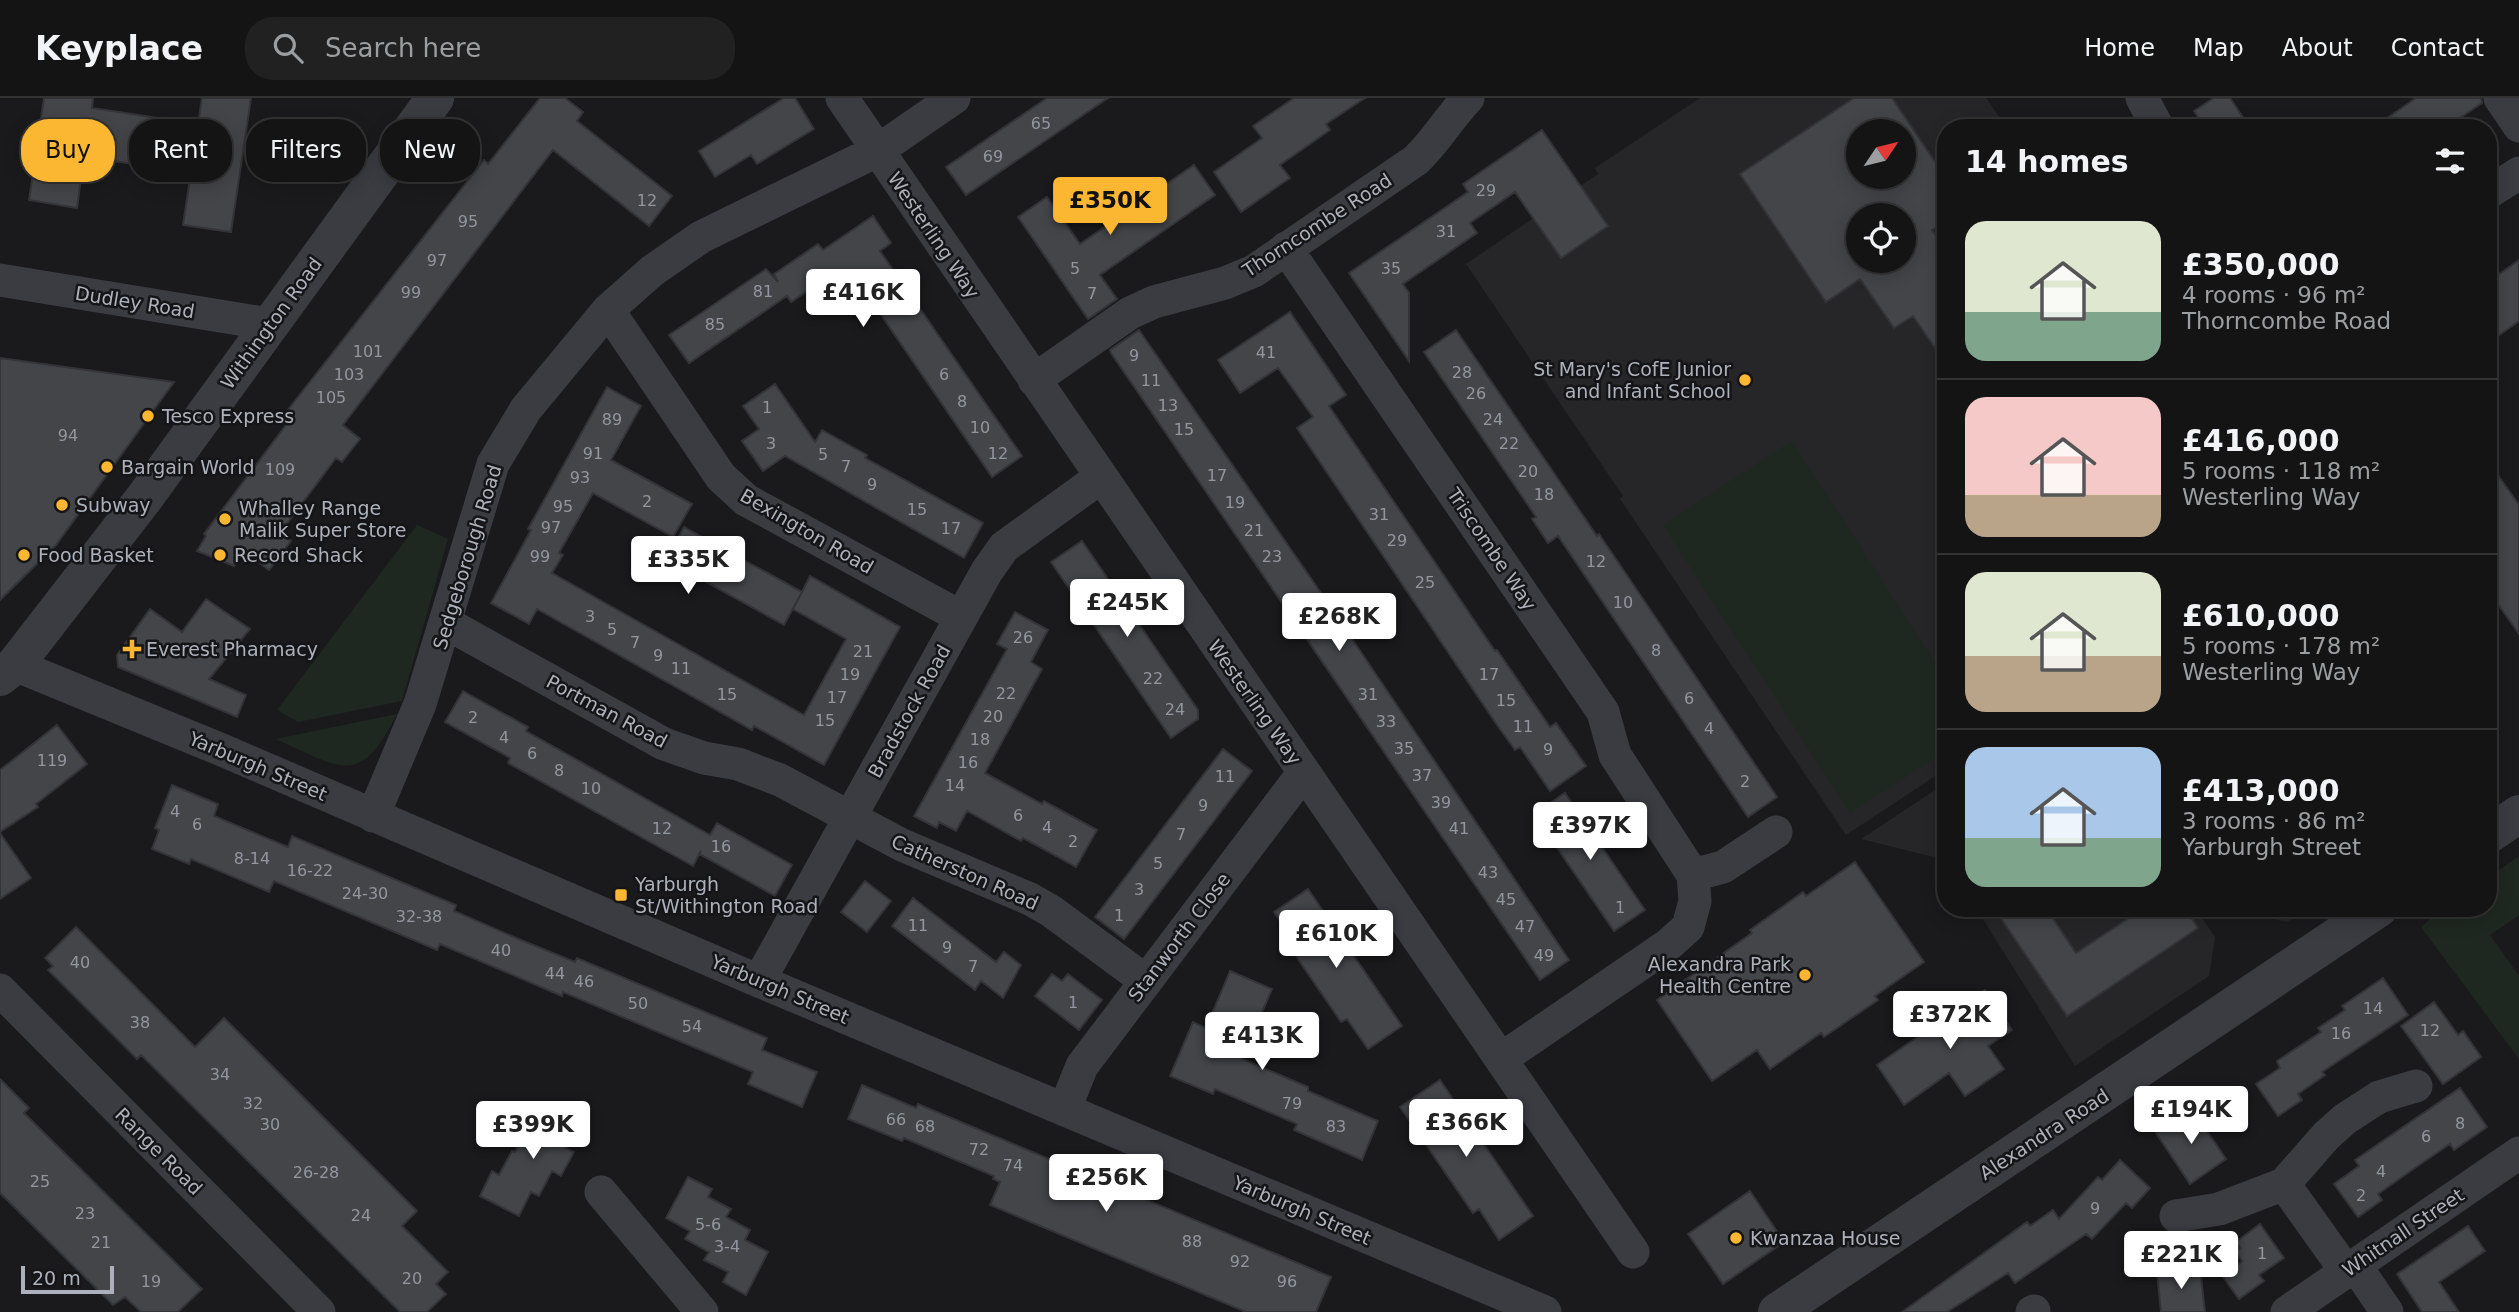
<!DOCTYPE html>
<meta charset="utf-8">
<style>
:root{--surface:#141415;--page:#212122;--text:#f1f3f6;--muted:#9d9ea0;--line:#333334;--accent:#fcb732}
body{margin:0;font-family:"DejaVu Sans",sans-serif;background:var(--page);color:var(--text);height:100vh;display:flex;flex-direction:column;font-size:26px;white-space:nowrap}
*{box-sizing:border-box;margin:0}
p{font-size:23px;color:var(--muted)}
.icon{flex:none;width:38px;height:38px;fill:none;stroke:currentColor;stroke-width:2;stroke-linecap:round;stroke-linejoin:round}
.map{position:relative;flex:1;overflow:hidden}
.details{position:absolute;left:1937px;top:21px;width:560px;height:798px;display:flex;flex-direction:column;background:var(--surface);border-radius:28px;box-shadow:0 4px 18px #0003,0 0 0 2px var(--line)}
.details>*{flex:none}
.hud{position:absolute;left:21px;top:21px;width:665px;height:63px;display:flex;gap:14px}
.needle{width:46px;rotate:55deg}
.fabs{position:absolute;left:1846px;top:21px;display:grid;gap:14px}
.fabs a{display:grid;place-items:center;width:70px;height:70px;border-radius:50%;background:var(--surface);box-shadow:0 4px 18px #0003,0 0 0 2px var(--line);font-size:35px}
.scale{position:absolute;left:21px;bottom:18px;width:93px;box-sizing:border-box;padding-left:7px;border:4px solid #acb1bc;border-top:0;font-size:19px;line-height:24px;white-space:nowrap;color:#acb1bc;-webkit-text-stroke:5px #151517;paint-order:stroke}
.price{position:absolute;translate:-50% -60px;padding:0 16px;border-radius:7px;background:#fff;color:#222;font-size:23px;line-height:46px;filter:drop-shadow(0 2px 4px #0008)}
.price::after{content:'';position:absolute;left:50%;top:42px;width:21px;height:16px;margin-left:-10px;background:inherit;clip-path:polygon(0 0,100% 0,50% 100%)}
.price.current{background:var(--accent);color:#111}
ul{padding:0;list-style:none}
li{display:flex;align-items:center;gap:21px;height:175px;padding:0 28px}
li+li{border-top:2px solid var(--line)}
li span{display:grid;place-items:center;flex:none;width:196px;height:140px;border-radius:21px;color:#555}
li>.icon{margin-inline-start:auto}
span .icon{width:84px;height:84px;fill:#fffc;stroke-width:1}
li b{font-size:30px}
h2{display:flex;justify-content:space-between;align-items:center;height:84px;padding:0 28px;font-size:30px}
.tag{padding:0 24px;border-radius:28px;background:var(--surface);box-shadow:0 4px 18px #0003,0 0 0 2px var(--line);font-size:24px;line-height:63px}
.tag.current{background:var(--accent);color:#111}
header{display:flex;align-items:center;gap:42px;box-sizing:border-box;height:98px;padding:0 35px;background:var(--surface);border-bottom:2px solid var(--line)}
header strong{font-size:33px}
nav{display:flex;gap:38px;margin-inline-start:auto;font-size:24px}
.search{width:490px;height:63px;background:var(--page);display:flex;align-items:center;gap:18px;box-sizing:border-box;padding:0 24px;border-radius:28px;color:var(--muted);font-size:26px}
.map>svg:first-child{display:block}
.built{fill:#262629;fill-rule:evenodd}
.green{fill:#1f2820}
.building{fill:#444549;stroke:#343438;stroke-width:2;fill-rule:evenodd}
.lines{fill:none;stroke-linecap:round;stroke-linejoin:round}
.minor{stroke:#3a3c42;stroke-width:33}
.tertiary{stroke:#3a3c42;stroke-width:38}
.poi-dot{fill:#fcb732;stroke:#151517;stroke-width:2.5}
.labels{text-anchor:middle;stroke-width:5;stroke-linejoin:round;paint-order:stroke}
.number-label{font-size:16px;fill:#92969f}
.street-label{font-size:19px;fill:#acb1bc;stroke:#151517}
.poi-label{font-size:19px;fill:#acb1bc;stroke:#151517;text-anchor:start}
</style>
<header>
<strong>Keyplace</strong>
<div class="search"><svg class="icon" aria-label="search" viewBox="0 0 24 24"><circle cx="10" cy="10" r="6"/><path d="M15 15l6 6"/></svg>Search here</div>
<nav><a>Home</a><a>Map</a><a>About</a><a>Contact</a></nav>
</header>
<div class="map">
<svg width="2519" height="1214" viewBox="0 0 2519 1214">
<rect width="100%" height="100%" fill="#1a1a1c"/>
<path class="built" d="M1700 0H1986L2007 30H1946V671L1846 737 1620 401 1623 398 1466 166 1598 76 1595 70ZM1858 33H1904V79H1858ZM1858 117H1904V163H1858Z
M1946 685V762L1861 741Z
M1976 810H2215L2202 820 2215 839 2209 878 2075 968Z
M2247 810H2308L2288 824 2251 816Z"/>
<path class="green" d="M1792 343 1946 581V653L1850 715 1663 427Z
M417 427 448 441 402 603 298 624 277 612Z
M397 616C359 691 341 670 276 641Z
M2519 758V817L2490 837 2519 878V961L2421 829 2442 810H2488L2489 779Z"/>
<path class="building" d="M44 0H93L92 10 198 26 202 0H251L231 134 183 127 191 74 84 59 77 110 29 102Z
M540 0H565L583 14 577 23 672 98 649 128 553 52 343 327 360 341 342 364 336 360 280 435 291 443 269 472 244 453 234 468 197 453 206 438 204 436 289 323 283 318 484 62 488 66Z
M784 0H795L814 31 757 66 751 57 715 79 699 53Z
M1047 0H1108L966 97 946 69Z
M1294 0H1365L1326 26 1330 32 1280 67 1290 80 1241 114 1214 74 1262 40 1253 28Z
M1854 0H1892L1946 80V123L1932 132 1946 153V266L1913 218 1894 230 1860 181 1826 204 1740 76ZM1858 33H1904V79H1858ZM1858 117H1904V163H1858Z
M2214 0H2230L2250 30H2205L2194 13Z
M2416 0H2481L2482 5 2445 30H2373Z
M1542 32 1608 128 1561 160 1515 94 1470 125 1477 135 1403 186 1409 195V263L1349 175 1468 94 1463 86Z
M1194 67 1215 97 1100 177 1117 201 1088 221 1018 119 1047 99 1080 146Z
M873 118 891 145 880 153 1022 358 992 379 851 173 841 180 837 173 791 204 787 198 689 265 669 237 766 171 778 184 774 176 818 146 823 152Z
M2519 162V223L2488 245V184Z
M1290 214 1346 297 1329 308 1495 553 1497 552 1550 629 1556 625 1586 668 1550 693 1520 649 1515 652 1497 627 1297 330 1313 319 1278 270 1240 295 1218 262Z
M1139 232 1319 492 1569 862 1540 882 1111 255 1110 252Z
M1456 232 1597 438 1599 436 1777 699 1748 719 1558 438 1548 445 1532 421 1536 419 1424 254Z
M0 260 174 284 56 447 0 502Z
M775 286 815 344 822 332 867 357 865 360 983 425 964 460 785 358 763 373 742 343 759 331 743 308Z
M607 289 641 308 611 362 692 406 673 439 593 395 559 455 563 457 552 475 804 617 846 541 793 511 802 494 784 527 666 462 684 429 802 494 810 478 900 529 824 667 754 628 752 632 537 511 529 526 491 505 531 432 528 431Z
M2488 363 2519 407V536L2488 492Z
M1082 443 1198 612V621L1171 640 1051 464Z
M206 501 250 531 209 581 246 597 237 619 118 569 117 557 150 511 182 534Z
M1015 514 1048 532 1031 564 1042 571 985 675 1042 706 1044 703 1097 732 1076 769 1023 740 1021 743 967 713 956 733 939 724 937 730 914 718 1007 551 997 546Z
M463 593 528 629 526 633 710 737 717 725 792 767 775 798 699 756 701 753 693 768 508 665 510 660 445 624Z
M57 627 87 666 36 706 38 709 0 734V672Z
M1223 651 1252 673 1124 841 1095 819Z
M172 687 218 706 214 718 288 749 292 738 456 807 454 813 521 842 575 864 577 860 767 940 762 952 817 974 802 1009 748 986 753 974 563 894 562 898 440 846 437 852 274 783 269 794 191 761 189 766 152 751 159 732 155 730Z
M1565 695 1645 812 1614 833 1534 716Z
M0 735 31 780 0 801Z
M1855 764 1924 864 1875 898 1878 902 1824 939 1821 935 1770 971 1757 952 1712 983 1657 902 1752 835 1750 832 1803 794 1806 798Z
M865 783 891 803 867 834 841 814Z
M1308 791 1402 928 1368 951 1347 921 1341 924 1289 848 1295 845 1274 814Z
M913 800 996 864 1004 854 1021 867 1003 900 981 883 975 892 892 828Z
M1994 810H2046L2076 855 2144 810H2185L2198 830 2067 918Z
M76 829 195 949 224 920 417 1113 402 1128 448 1174 436 1186 446 1196 427 1214H400L141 957 137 961 48 872 53 868 45 860Z
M1230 873 1272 891 1242 961 1308 989V993L1378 1023 1362 1062 1294 1032 1297 1026 1215 991 1213 996 1170 978 1193 924 1206 930Z
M1052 876 1062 883 1068 876 1102 902 1079 932 1035 898Z
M2383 880 2408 917 2322 974 2325 977 2298 996 2302 1002 2278 1018 2256 986 2280 970 2277 963 2321 934 2318 930 2345 912 2342 908Z
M1985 892 2012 932 1988 948 2004 971 1965 998 1949 975 1904 1007 1877 967Z
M2434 904 2458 937 2463 933 2481 959 2443 986 2401 928Z
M0 981 29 1010 24 1015 202 1191 178 1214H141L125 1199 113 1207 0 1095Z
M1440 982 1533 1118 1499 1142 1479 1111 1473 1115 1400 1009Z
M862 987 916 1010 918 1006 1331 1179 1316 1214H1246L990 1107 1000 1084 993 1081 994 1078 904 1040 902 1043 848 1021Z
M2460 990 2487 1029 2454 1052 2450 1046 2425 1063 2378 1096 2382 1102 2358 1119 2334 1086 2359 1068 2355 1062Z
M540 1005 579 1025 566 1050 574 1054 561 1078 552 1073 539 1098 531 1094 519 1118 480 1098 492 1073 499 1077 512 1053 515 1054Z
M2192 1011 2226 1061 2190 1086 2156 1035Z
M2120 1062 2150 1090 2132 1110 2126 1105 2092 1141 2086 1136 2015 1185 2008 1175 1947 1214H1902L2027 1124 2030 1128 2053 1112 2059 1121 2098 1079 2102 1082Z
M688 1079 712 1091 708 1099 731 1111 726 1119 750 1132 745 1142 768 1154 746 1197 723 1184 728 1174 704 1162 709 1154 685 1141 690 1133 666 1120Z
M1750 1093 1784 1144 1723 1186 1688 1136Z
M2260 1126 2284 1160 2259 1177 2264 1183 2239 1201 2223 1179 2242 1163 2235 1153 2240 1150 2236 1144Z
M2468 1128 2485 1153 2439 1184 2459 1214H2422L2397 1176Z
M2200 1170 2205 1214H2161L2157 1174Z"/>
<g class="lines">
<path class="minor" d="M842 0 1633 1154
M2142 0 2158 30
M2500 0 2519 28
M2488 95 2519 75
M1286 150 1603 614 1615 657 1693 777 1695 803 1688 829 1668 847 1501 961
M0 182 269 226
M608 212 721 379 746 402 961 519
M1034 282 1130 215 1154 204 1225 185 1254 173 1416 62C1436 43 1449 20 1468 0
M446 525 664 646 704 660 738 666 780 682 902 747 1030 801 1051 813 1146 883
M15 567 222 652 759 883 1545 1214
M373 718 420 606 493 366 526 311 608 212 652 173 701 139 877 53 954 0
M1693 777 1723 769 1776 734
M759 883 987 473 1004 449 1101 379
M0 892 319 1214
M1065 1010 1082 968 1304 674
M2284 1086 2346 1173
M601 1094 702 1214
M2176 1118 2219 1111 2284 1086 2326 1038 2345 1021 2379 999 2416 988
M2355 1167 2387 1214
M2032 1214 2034 1213
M2287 1214 2519 1055"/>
<path class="tertiary" d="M0 579 15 567 145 399 435 0
M2488 737 2519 716
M1777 1214 2379 810"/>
</g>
<g class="poi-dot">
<circle cx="1745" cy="282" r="7"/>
<circle cx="148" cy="318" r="7"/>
<circle cx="107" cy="369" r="7"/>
<circle cx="62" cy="407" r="7"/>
<circle cx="225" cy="421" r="7"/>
<circle cx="24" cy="457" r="7"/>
<circle cx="220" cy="457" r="7"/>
<path d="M128.5 540.5h7v7h7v7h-7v7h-7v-7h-7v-7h7z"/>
<rect x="614" y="790" width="14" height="14" rx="3.5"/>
<circle cx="1805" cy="877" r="7"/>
<circle cx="1736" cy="1140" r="7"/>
</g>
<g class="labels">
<g class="number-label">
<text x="1041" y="31">65</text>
<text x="993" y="64">69</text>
<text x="1486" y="98">29</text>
<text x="647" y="108">12</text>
<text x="468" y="129">95</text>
<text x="1446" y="139">31</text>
<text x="437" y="168">97</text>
<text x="1075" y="176">5</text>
<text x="1391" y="176">35</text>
<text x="763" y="199">81</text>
<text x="411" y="200">99</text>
<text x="1092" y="201">7</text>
<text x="715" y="232">85</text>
<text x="368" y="259">101</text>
<text x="1266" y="260">41</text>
<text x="1134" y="263">9</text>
<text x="1462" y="280">28</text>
<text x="349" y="282">103</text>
<text x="944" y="282">6</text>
<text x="1151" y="288">11</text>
<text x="1476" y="301">26</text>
<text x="331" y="305">105</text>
<text x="962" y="309">8</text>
<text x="1168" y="313">13</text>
<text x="767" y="315">1</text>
<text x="612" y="327">89</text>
<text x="1493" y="327">24</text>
<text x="980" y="335">10</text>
<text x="1184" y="337">15</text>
<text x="68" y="343">94</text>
<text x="771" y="351">3</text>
<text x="1509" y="351">22</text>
<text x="593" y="361">91</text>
<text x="998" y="361">12</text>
<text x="823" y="362">5</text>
<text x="846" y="374">7</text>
<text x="280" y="377">109</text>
<text x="1528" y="379">20</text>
<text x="1217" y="383">17</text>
<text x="580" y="385">93</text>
<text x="872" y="392">9</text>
<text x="1544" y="402">18</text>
<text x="647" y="409">2</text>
<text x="1235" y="410">19</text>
<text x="563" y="414">95</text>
<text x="917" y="417">15</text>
<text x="1379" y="422">31</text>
<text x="551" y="435">97</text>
<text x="951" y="436">17</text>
<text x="1254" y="438">21</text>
<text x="1397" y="448">29</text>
<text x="540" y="464">99</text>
<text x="1272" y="464">23</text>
<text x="1596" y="469">12</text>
<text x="1425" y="490">25</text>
<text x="1623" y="510">10</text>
<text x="590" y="524">3</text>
<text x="612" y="537">5</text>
<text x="1023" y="545">26</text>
<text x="635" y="550">7</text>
<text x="1656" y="558">8</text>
<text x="863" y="559">21</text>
<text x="658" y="563">9</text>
<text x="681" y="576">11</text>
<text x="850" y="582">19</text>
<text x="1489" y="582">17</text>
<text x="1153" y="586">22</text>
<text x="1006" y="601">22</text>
<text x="727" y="602">15</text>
<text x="1368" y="602">31</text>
<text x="837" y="605">17</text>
<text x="1689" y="606">6</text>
<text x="1506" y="608">15</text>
<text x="1175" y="617">24</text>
<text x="993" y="624">20</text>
<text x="473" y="625">2</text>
<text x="825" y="628">15</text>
<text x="1386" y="629">33</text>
<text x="1523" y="634">11</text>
<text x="1709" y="636">4</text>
<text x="504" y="645">4</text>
<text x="980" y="647">18</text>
<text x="1404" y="656">35</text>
<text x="1548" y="657">9</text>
<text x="532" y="661">6</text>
<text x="52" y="668">119</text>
<text x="968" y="670">16</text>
<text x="559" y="678">8</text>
<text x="1422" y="683">37</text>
<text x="1225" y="684">11</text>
<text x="1745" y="689">2</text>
<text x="955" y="693">14</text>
<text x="591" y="696">10</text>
<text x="1441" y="710">39</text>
<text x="1203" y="713">9</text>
<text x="175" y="719">4</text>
<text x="1018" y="723">6</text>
<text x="197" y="732">6</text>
<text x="1047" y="735">4</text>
<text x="662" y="736">12</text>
<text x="1459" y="736">41</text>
<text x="1181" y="742">7</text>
<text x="1073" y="749">2</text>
<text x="721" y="754">16</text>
<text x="252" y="766">8-14</text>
<text x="1158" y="771">5</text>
<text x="310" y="778">16-22</text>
<text x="1488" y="780">43</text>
<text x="1139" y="797">3</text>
<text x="365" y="801">24-30</text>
<text x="1506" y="807">45</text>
<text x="1620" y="815">1</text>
<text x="1119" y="823">1</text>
<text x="419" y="824">32-38</text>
<text x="918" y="833">11</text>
<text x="1525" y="834">47</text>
<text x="947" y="855">9</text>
<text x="501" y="858">40</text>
<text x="1544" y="863">49</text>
<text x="80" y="870">40</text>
<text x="973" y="874">7</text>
<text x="555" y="881">44</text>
<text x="584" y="889">46</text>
<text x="1073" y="910">1</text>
<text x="638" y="911">50</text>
<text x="2373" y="916">14</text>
<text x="140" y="930">38</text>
<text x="692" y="934">54</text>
<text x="2430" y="938">12</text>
<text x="2341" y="941">16</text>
<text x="220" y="982">34</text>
<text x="253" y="1011">32</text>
<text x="1292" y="1011">79</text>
<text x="896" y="1027">66</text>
<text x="2460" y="1031">8</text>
<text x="270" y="1032">30</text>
<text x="925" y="1034">68</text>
<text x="1336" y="1034">83</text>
<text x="2426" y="1044">6</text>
<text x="979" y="1057">72</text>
<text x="1013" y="1073">74</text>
<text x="2381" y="1079">4</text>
<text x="316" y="1080">26-28</text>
<text x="40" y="1089">25</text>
<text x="2361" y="1103">2</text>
<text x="2095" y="1116">9</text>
<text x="85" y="1121">23</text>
<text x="361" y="1123">24</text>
<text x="708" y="1132">5-6</text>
<text x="1192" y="1149">88</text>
<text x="101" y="1150">21</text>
<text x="727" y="1154">3-4</text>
<text x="2262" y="1161">1</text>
<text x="1240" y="1169">92</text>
<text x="412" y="1186">20</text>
<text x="151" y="1189">19</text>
<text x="1287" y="1189">96</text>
</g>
<g class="street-label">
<text transform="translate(1317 127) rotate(-33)" y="7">Thorncombe Road</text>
<text transform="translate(934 137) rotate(56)" y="7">Westerling Way</text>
<text transform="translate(135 204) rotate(9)" y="7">Dudley Road</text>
<text transform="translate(271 225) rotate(-54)" y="7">Withington Road</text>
<text transform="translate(807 433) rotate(30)" y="7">Bexington Road</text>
<text transform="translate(1492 451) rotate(56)" y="7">Triscombe Way</text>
<text transform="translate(467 459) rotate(-73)" y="7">Sedgeborough Road</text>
<text transform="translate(1255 604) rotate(55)" y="7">Westerling Way</text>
<text transform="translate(607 613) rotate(28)" y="7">Portman Road</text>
<text transform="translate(909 613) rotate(-61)" y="7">Bradstock Road</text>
<text transform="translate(258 668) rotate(23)" y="7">Yarburgh Street</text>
<text transform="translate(965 774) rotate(24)" y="7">Catherston Road</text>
<text transform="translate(1179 839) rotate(-53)" y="7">Stanworth Close</text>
<text transform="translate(780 891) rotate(23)" y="7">Yarburgh Street</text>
<text transform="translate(2044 1036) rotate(-33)" y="7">Alexandra Road</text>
<text transform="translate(159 1053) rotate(45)" y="7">Range Road</text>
<text transform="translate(1302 1112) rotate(23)" y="7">Yarburgh Street</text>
<text transform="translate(2403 1134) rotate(-34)" y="7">Whitnall Street</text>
</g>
<g class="poi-label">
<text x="1731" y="278" text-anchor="end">St Mary's CofE Junior<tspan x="1731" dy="22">and Infant School</tspan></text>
<text x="162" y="325">Tesco Express</text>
<text x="121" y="376">Bargain World</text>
<text x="76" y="414">Subway</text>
<text x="239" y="417">Whalley Range<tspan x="239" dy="22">Malik Super Store</tspan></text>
<text x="38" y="464">Food Basket</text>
<text x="234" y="464">Record Shack</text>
<text x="146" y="558">Everest Pharmacy</text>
<text x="635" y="793">Yarburgh<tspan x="635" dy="22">St/Withington Road</tspan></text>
<text x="1791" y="873" text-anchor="end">Alexandra Park<tspan x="1791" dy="22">Health Centre</tspan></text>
<text x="1750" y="1147">Kwanzaa House</text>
</g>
</g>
</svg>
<div class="fabs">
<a><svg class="needle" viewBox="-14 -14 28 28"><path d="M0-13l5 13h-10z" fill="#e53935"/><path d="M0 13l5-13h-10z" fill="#9d9ea0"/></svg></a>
<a><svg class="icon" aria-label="locate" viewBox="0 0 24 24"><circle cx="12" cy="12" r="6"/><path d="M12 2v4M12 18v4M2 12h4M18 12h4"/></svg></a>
</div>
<div class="scale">20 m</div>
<b class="price current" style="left:1110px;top:139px">£350K</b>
<b class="price" style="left:863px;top:231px">£416K</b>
<b class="price" style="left:688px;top:498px">£335K</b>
<b class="price" style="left:1127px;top:541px">£245K</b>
<b class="price" style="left:1339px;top:555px">£268K</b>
<b class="price" style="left:1590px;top:764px">£397K</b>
<b class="price" style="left:1336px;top:872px">£610K</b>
<b class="price" style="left:1950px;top:953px">£372K</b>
<b class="price" style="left:1262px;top:974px">£413K</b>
<b class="price" style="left:2191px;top:1048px">£194K</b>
<b class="price" style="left:1466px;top:1061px">£366K</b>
<b class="price" style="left:533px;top:1063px">£399K</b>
<b class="price" style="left:1106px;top:1116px">£256K</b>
<b class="price" style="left:2181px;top:1193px">£221K</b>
<div class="hud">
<a class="tag current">Buy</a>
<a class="tag">Rent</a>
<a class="tag">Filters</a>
<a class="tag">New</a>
</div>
<section class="details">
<h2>14 homes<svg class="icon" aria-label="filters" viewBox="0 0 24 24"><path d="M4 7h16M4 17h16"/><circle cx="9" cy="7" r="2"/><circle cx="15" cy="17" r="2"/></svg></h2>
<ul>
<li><span style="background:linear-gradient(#dfe7d0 65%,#7fa58c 0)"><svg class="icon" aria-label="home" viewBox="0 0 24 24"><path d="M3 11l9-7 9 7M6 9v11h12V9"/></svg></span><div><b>£350,000</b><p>4 rooms · 96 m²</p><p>Thorncombe Road</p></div></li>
<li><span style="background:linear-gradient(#f6c9c9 70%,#b9a48a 0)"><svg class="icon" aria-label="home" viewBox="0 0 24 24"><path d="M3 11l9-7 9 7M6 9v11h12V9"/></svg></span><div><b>£416,000</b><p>5 rooms · 118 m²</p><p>Westerling Way</p></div></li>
<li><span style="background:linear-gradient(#dfe7d0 60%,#b9a48a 0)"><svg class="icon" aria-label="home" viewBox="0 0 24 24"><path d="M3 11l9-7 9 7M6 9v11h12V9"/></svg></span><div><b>£610,000</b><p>5 rooms · 178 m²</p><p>Westerling Way</p></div></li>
<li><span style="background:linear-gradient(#a9c7e8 65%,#7fa58c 0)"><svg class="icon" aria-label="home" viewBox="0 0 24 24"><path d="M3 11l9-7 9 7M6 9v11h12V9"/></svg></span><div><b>£413,000</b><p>3 rooms · 86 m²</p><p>Yarburgh Street</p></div></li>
</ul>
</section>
</div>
